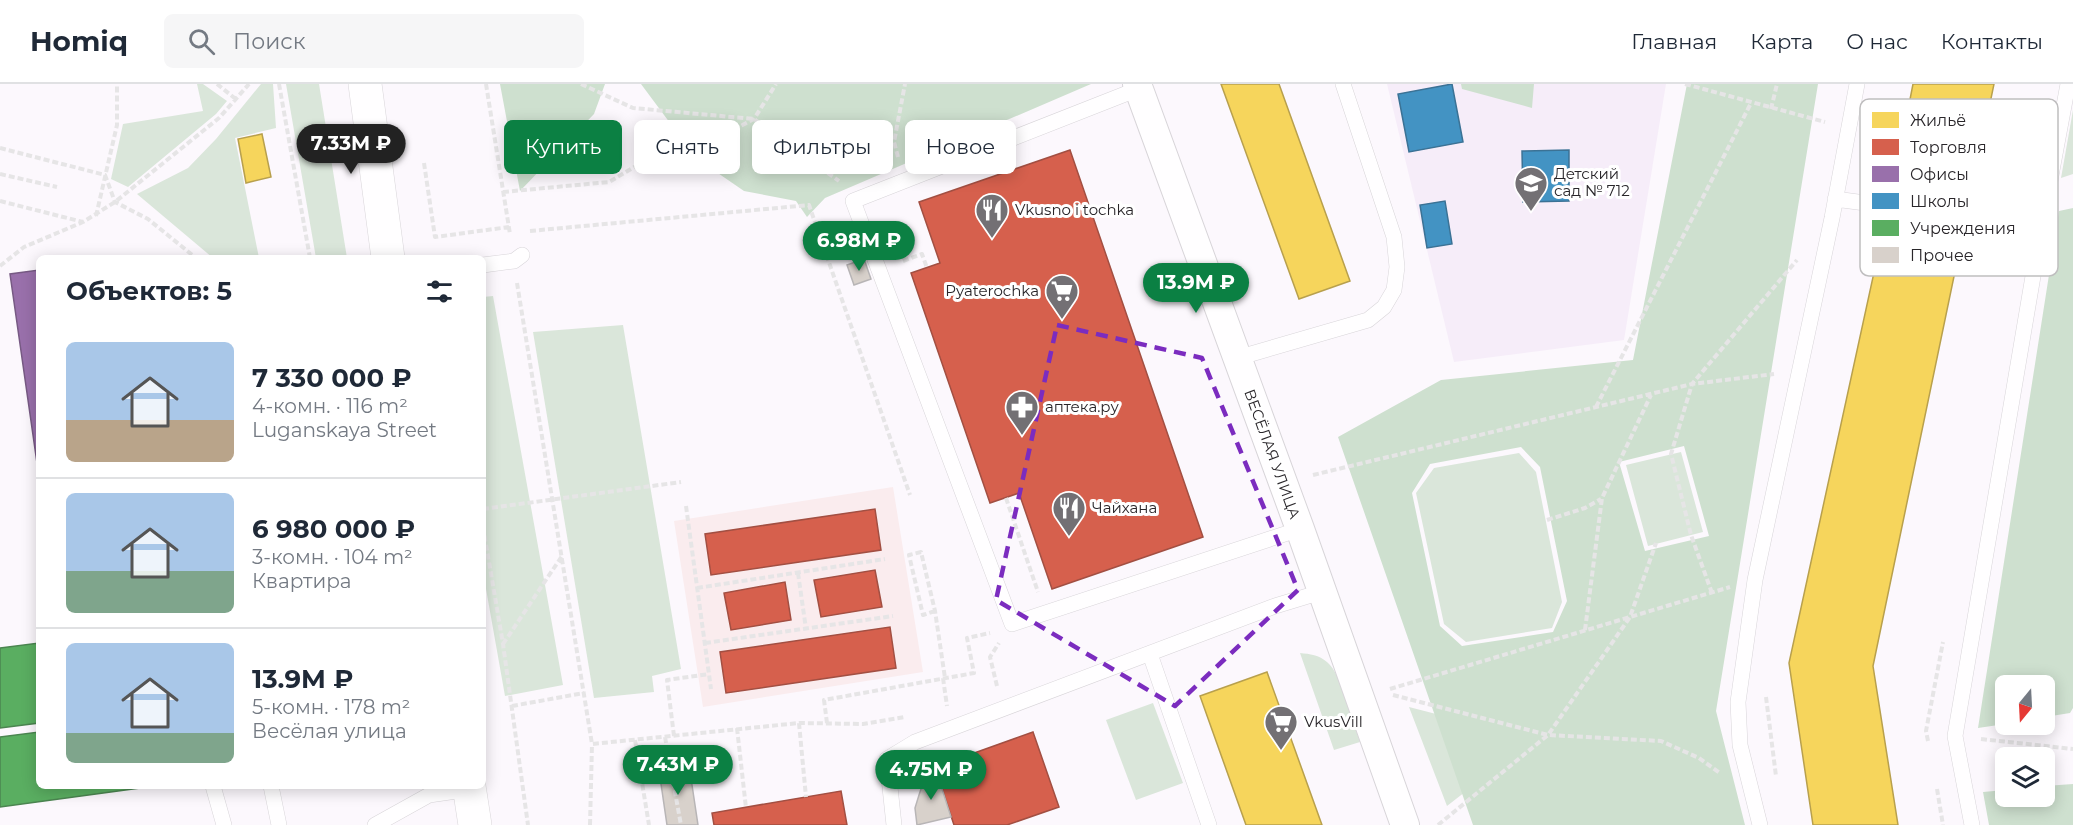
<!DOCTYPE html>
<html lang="ru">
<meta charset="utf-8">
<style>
:root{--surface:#fff;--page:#f6f6f7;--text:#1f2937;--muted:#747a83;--line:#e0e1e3;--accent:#0b8043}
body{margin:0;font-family:Montserrat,sans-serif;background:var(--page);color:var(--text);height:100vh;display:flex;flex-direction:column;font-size:22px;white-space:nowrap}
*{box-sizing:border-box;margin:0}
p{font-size:20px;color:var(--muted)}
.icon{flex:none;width:33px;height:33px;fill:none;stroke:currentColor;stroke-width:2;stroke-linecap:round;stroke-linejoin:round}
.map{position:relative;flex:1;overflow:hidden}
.sheet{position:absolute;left:36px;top:171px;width:450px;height:534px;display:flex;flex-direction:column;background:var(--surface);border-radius:9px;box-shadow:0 3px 15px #0003}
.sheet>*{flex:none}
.guide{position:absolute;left:504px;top:36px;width:570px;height:54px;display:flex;gap:12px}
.needle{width:39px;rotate:198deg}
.tools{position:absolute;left:1995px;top:591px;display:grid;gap:12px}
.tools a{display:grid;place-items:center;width:60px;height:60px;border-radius:9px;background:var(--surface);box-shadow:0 3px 15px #0003;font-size:30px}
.price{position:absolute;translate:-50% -51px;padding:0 14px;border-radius:21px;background:var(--accent);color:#fff;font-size:20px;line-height:39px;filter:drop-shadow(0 2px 3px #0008)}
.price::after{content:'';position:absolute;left:50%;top:36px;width:18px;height:14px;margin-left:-9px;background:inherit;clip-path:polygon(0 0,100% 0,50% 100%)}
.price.on{background:#222;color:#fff}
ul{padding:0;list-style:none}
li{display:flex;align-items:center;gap:18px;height:150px;padding:0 30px}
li+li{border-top:2px solid var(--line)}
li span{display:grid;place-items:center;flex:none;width:168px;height:120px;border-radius:9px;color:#555}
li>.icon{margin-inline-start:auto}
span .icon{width:72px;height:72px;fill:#fffc;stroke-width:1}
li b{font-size:26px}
h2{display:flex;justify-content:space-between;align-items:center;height:72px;padding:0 30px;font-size:26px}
.tag{padding:0 21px;border-radius:9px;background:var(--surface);box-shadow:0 3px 15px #0003;font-size:21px;line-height:54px}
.tag.on{background:var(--accent);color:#fff}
header{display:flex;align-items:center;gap:36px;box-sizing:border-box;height:84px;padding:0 30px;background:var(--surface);border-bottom:2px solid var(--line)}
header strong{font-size:28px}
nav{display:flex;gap:33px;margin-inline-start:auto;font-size:21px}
.search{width:420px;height:54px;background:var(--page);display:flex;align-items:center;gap:15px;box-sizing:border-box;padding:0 21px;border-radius:9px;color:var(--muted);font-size:22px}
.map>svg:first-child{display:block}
.commercial{fill:#faecee}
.built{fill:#f6edf9}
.green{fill:#dae6da}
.forest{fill:#cee0cf;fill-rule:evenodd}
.homes{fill:#f6d55c;stroke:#b8a04d;stroke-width:1.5}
.shops{fill:#d6604d;stroke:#a24f42;stroke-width:1.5}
.offices{fill:#9970ab;stroke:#775a84;stroke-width:1.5}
.schools{fill:#4393c3;stroke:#3b7295;stroke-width:1.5}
.public{fill:#5aae61;stroke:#4b8550;stroke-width:1.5}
.building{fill:#d8d1cb;stroke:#b8b5b6;stroke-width:1.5}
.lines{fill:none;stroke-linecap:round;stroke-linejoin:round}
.lane-casing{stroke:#d8d5d9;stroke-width:16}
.street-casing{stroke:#d8d5d9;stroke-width:30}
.secondary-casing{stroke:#d8d5d9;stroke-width:34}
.path{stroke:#e6e5e6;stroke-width:4;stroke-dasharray:6 3;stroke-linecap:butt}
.lane{stroke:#fffeff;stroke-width:15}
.street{stroke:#fffeff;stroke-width:28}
.secondary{stroke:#fffeff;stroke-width:33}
.marked{fill:none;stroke:#7b2cbf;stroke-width:4.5;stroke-dasharray:12 8;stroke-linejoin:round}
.labels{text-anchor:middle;stroke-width:6;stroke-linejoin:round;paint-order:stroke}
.poi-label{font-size:15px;fill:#29262a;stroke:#fff;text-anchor:start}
.street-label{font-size:15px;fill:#29262a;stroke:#fff}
.key{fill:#fff;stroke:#bfbebf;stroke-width:1.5}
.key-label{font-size:16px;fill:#29262a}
</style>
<header>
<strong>Homiq</strong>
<div class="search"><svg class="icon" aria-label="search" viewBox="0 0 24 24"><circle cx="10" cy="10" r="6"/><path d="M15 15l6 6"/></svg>Поиск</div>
<nav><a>Главная</a><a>Карта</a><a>О нас</a><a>Контакты</a></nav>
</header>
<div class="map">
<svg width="2073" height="741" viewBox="0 0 2073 741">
<rect width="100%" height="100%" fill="#fcf8fd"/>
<path class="commercial" d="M893 403 923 588 703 623 674 437Z"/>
<path class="built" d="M1387 0H1666L1624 256 1454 278Z"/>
<path class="green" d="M197 0H203L227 17 216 30 128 103 111 95 123 40 203 27Z
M261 0H273L276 44 235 54 259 174H213L137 110 188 84 216 55Z
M286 0H319L347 174H316Z
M2073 26V90L2061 94Z
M493 212 563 601 505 612 483 488V213Z
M623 241 681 585 652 592 654 608 594 614 533 248Z
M1681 368 1703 448 1648 462 1626 381Z
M1519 369 1536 388 1562 518 1552 544 1466 558 1444 540 1416 409 1434 384Z
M1300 569C1310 570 1319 571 1327 578 1342 590 1353 639 1360 658L1334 666Z
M1153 619 1183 699 1136 716 1106 636Z
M1409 623 1533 655 1447 722Z"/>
<path class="forest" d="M500 0H605L594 30 520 107Z
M641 0H1091L825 114 807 133 796 117 744 107 696 74Z
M1461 0H1534L1532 24 1462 5Z
M1687 0H1818L1716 627 1745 741H1473L1338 353 1441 296 1633 276ZM1684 362 1709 452 1645 467 1619 378ZM1521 363 1540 383 1567 517 1553 548 1462 562 1440 542 1412 409 1430 380Z
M2073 124V624L2070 629 2045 633 2044 602H2006L2005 640 1978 644 2059 127Z
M2073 700V741H1989L1983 708 2005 706 2006 712H2044L2045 702Z"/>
<path class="homes" d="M1221 0H1279L1350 197 1299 215Z
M1913 0H1994L1873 582 1898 741H1813L1789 579 1895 92Z
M262 50 271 93 246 99 238 55Z
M1267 588 1322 741H1246L1200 612Z"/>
<path class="shops" d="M1070 66 1203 453 1052 505 1019 409 990 419 911 189 940 179 919 118Z
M875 425 881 466 711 491 705 450Z
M875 486 882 523 821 533 814 496Z
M785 498 791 536 731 546 724 509Z
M890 543 896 584 726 609 720 568Z
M1033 648 1059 723 1007 741H954L935 683Z
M841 707 847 741H714L712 729Z"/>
<path class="offices" d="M39 186V379H37L10 190Z"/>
<path class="schools" d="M1452 0 1463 58 1409 68 1398 10Z
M1569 66V117L1523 118 1522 67Z
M1445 117 1452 160 1427 164 1420 121Z"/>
<path class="public" d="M39 559V639L0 644V564Z
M39 648V702H155L0 723V653Z"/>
<path class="building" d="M864 175 871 195 854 201 847 181Z
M689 681 698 741H667L659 686Z
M935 683 951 733 917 741 915 724 919 711 924 696Z"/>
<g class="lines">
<defs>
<path id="lane" d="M1138 5 853 117 1012 540 1300 445
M1835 115 1888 122
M1967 137 2040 151
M483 181 514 177 522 171
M1237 274 1368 236 1384 223 1394 206 1397 183 1394 153 1343 0
M1150 570 1209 741
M213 702 224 741
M271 702 279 741
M375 741 429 711 470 705
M894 741 887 675 915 658 1275 522 1321 508
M1760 741 1740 661 1738 618 1755 496 1832 134 1857 0
M1972 741 1955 652 2040 151 2068 0"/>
<path id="street" d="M1137 0 1300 445 1405 741"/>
<path id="secondary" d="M365 0 388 174
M469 702 475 741"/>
</defs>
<use href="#lane" class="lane-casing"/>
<use href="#street" class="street-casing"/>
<use href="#secondary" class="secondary-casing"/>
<path class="path" d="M217 0 237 16
M279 0 310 174
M486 0 510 150
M581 0 633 24 754 35 839 97
M1685 0 1825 38
M1771 25 1777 0
M0 64 105 91 115 118 148 135 196 174
M898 73 894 58 905 0
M424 79 435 153 509 143
M0 90 57 103
M503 108 609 98 641 79 689 69 754 35 776 0
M0 117 83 138
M96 132 117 41V0
M530 147 809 121 910 411
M821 152 839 148
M903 177 922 170 927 184
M0 182 24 163 83 138 115 118 219 34 249 0
M517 199 592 660 799 639 863 640 905 633
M1596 323 1751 19
M1313 391 1692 300 1774 290
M1006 414 1038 508
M686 422 711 605
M483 425 681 398
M1547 436 1585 424 1601 415
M483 443 503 560 528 741
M798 489 806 545
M697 504 885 475
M1712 509 1691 451 1671 370 1692 300 1797 176
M935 527 923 531 909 471 921 468 935 527 945 594
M1585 546 1602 414 1651 311
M705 559 893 532
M503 560 562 472
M943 594 947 622
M997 602 990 573 999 559
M1390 605 1730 503
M1393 611 1548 651 1661 657 1699 674 1720 689
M1766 613 1776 692
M512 622 584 609
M799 639 806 713
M827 639 824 616 974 589 967 554 990 549
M737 644 746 724
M674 652 667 596 709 590
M665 653 681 741
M1981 655 2073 665
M635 656 649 741
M1928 657 1926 647 1943 558
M1937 705 1943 741
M590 741 592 660
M1438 741 1548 651 1630 533 1656 459"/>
<use href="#lane" class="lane"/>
<use href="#street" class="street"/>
<use href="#secondary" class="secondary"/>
</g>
<path class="marked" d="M1057 241 1202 274 1298 506 1175 622 996 516Z"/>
<defs>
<symbol id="school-pin" viewBox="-11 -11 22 30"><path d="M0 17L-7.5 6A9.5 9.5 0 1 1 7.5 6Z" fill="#737074" stroke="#fff"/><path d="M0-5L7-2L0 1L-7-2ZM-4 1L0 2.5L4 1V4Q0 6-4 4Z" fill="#fff"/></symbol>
<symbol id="restaurant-pin" viewBox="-11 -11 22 30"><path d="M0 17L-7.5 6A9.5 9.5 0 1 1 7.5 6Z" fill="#737074" stroke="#fff"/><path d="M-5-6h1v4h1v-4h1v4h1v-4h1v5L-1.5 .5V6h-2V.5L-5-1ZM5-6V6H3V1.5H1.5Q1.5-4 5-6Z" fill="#fff"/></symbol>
<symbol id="supermarket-pin" viewBox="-11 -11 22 30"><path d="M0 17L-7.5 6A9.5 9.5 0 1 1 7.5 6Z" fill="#737074" stroke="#fff"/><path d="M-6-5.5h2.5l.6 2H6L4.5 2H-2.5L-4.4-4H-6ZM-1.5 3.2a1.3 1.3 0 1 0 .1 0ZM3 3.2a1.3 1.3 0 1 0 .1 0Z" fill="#fff"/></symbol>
<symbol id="pharmacy-pin" viewBox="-11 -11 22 30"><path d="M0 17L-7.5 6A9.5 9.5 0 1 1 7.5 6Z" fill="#737074" stroke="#fff"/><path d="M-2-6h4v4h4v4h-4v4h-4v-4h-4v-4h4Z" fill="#fff"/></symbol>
</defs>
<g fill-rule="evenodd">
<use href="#school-pin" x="1512" y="80" width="38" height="52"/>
<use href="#restaurant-pin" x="973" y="107" width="38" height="52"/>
<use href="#supermarket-pin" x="1043" y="188" width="38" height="52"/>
<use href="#pharmacy-pin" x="1003" y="304" width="38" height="52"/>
<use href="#restaurant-pin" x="1050" y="405" width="38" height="52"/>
<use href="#supermarket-pin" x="1262" y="619" width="38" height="52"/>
</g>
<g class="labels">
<g class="poi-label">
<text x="1554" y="95">Детский<tspan x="1554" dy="17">сад № 712</tspan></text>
<text x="1015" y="131">Vkusno i tochka</text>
<text x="1039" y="212" text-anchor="end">Pyaterochka</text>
<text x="1045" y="328">аптека.ру</text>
<text x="1092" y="429">Чайхана</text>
<text x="1304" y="643">VkusVill</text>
</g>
<g class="street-label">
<text transform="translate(1272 370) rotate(70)" y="5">ВЕСЁЛАЯ УЛИЦА</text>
</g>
</g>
<rect x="1860" y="15" width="198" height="177" rx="9" class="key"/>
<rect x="1872" y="28" width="27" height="16" fill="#f6d55c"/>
<rect x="1872" y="55" width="27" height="16" fill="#d6604d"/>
<rect x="1872" y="82" width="27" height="16" fill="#9970ab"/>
<rect x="1872" y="109" width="27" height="16" fill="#4393c3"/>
<rect x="1872" y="136" width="27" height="16" fill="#5aae61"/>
<rect x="1872" y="163" width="27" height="16" fill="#d8d1cb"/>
<g class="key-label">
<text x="1910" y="42">Жильё</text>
<text x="1910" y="69">Торговля</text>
<text x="1910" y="96">Офисы</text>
<text x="1910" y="123">Школы</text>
<text x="1910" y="150">Учреждения</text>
<text x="1910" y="177">Прочее</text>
</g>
</svg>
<div class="tools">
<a><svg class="needle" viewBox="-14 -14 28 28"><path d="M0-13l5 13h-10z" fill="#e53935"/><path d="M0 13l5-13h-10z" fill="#747a83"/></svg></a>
<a><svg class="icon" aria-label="layers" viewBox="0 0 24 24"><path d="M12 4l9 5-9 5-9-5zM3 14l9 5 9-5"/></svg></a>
</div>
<b class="price on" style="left:351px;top:91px">7.33M ₽</b>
<b class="price" style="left:859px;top:188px">6.98M ₽</b>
<b class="price" style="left:1196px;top:230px">13.9M ₽</b>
<b class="price" style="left:678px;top:712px">7.43M ₽</b>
<b class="price" style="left:931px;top:717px">4.75M ₽</b>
<div class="guide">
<a class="tag on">Купить</a>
<a class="tag">Снять</a>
<a class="tag">Фильтры</a>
<a class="tag">Новое</a>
</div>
<section class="sheet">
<h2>Объектов: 5<svg class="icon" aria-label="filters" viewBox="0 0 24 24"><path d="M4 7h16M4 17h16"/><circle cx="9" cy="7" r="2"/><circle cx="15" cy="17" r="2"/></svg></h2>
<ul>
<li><span style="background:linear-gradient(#a9c7e8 65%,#b9a48a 0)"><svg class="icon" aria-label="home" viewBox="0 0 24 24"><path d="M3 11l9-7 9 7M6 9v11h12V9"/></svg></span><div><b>7 330 000 ₽</b><p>4-комн. · 116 m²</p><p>Luganskaya Street</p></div></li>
<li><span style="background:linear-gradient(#a9c7e8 65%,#7fa58c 0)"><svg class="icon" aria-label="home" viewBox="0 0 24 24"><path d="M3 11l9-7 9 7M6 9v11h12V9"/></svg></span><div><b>6 980 000 ₽</b><p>3-комн. · 104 m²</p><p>Квартира</p></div></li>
<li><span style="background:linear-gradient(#a9c7e8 75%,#7fa58c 0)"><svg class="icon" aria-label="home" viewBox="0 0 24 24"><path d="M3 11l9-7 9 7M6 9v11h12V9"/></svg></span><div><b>13.9M ₽</b><p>5-комн. · 178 m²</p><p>Весёлая улица</p></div></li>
</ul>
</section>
</div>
